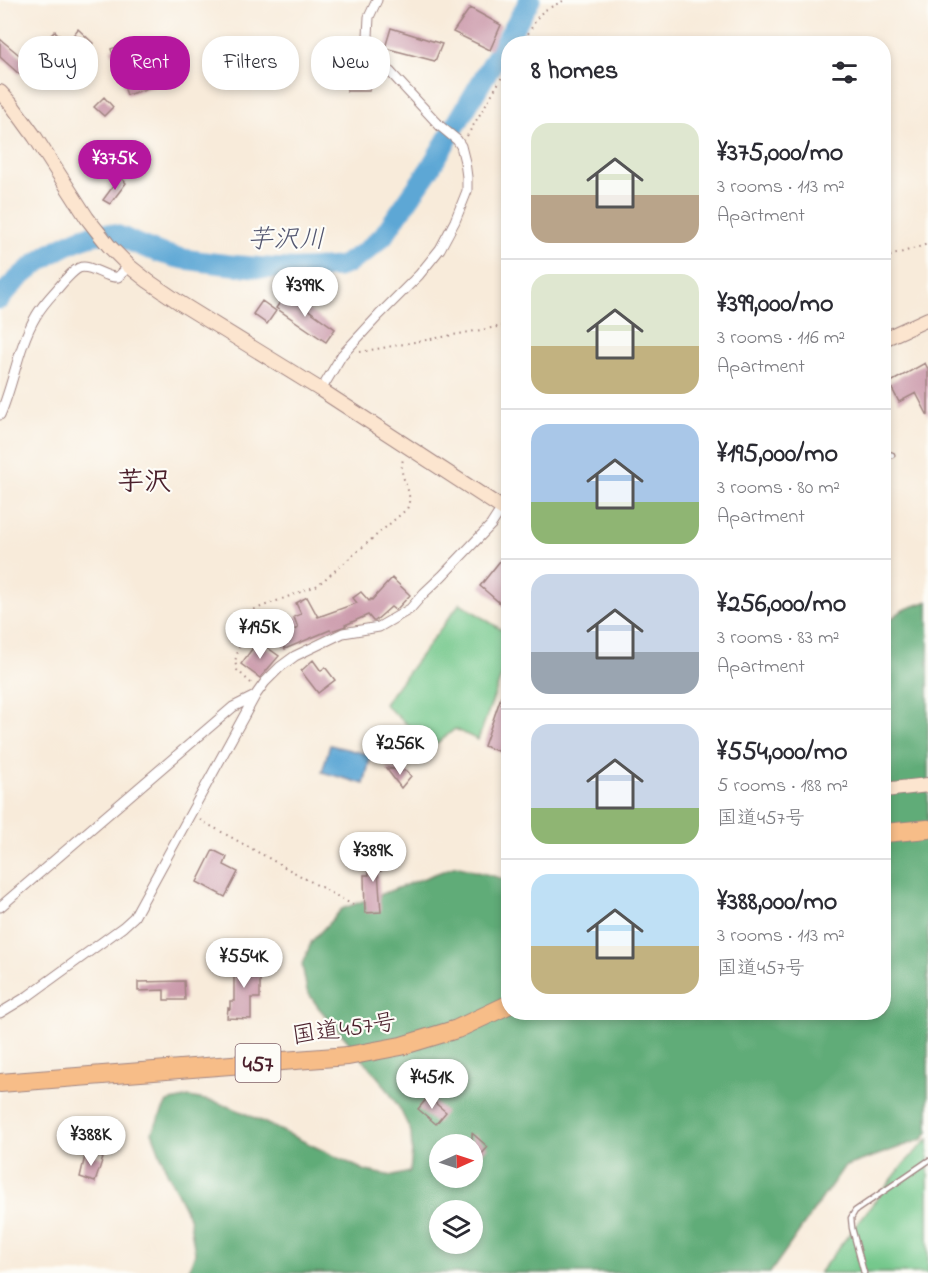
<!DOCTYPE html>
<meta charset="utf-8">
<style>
:root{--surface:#fff;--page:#f7f7f7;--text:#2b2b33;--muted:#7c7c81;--line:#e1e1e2;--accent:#b5179e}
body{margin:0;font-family:"Indie Flower","Klee One",sans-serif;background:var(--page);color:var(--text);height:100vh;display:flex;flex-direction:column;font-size:22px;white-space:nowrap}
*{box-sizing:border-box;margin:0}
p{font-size:20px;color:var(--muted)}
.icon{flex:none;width:33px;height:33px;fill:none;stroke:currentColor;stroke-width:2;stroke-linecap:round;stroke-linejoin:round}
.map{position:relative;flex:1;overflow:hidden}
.drawer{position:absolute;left:501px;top:36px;width:390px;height:984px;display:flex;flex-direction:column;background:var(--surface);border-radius:24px;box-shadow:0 3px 9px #0003}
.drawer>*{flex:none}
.banner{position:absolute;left:18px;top:36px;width:393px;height:54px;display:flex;gap:12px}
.needle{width:39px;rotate:87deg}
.fabs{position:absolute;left:429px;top:1134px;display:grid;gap:12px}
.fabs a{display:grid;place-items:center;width:54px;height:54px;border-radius:50%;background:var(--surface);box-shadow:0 3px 9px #0003;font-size:30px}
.price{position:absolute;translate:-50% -51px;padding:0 14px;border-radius:21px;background:#fff;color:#222;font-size:20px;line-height:39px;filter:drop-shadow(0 2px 3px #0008)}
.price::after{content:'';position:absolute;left:50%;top:36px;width:18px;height:14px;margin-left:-9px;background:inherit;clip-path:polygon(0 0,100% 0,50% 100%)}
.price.on{background:var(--accent);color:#fff}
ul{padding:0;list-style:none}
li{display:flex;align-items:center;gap:18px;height:150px;padding:0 30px}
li+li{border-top:2px solid var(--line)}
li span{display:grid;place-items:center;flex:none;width:168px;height:120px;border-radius:18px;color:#555}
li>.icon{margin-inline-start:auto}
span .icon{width:72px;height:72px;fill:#fffc;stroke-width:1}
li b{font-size:26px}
h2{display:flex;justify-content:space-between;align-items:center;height:72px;padding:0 30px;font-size:26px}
.chip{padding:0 21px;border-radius:24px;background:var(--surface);box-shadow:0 3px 9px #0003;font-size:21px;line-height:54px}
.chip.on{background:var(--accent);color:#fff}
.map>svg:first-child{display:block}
.green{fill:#75c88c;stroke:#60745c;stroke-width:1.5}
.forest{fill:#60ac78;stroke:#556652;stroke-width:1.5;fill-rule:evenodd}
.water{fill:#5da7d5;stroke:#546380;stroke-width:1.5}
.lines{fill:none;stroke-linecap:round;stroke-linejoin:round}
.river{stroke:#5da7d5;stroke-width:21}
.building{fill:#cb99aa}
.lane-casing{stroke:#a18582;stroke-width:7}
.street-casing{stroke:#a18582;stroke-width:11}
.secondary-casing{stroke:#a18582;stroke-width:16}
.highway-casing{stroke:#a18582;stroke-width:20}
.path{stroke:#a18582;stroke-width:2;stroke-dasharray:1.5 4.5;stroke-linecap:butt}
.lane{stroke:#fff;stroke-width:4.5}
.street{stroke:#fff;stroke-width:9}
.secondary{stroke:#fce5cf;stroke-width:14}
.highway{stroke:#f7bd88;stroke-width:18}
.labels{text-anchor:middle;stroke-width:4.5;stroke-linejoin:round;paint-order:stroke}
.shield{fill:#fdfcf7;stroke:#806168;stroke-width:1.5}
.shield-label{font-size:22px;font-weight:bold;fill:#4a1f2b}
.street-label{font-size:24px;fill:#4a1f2b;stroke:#fdfcf7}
.water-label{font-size:26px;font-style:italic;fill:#52556f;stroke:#fdfcf7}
.quarter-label{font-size:27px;font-weight:bold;fill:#4a1f2b;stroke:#fdfcf7}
</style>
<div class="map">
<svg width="928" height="1273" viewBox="0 0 928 1273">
<rect width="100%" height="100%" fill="#fdfcf7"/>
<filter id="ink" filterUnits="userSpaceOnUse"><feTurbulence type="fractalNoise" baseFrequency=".0167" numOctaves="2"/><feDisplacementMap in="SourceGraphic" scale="12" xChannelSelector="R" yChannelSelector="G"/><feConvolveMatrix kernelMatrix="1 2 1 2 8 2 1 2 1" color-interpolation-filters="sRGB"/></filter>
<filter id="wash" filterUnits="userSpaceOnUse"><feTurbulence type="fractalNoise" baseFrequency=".008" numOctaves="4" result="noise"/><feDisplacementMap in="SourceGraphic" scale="24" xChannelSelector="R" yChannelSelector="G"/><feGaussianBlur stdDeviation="1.35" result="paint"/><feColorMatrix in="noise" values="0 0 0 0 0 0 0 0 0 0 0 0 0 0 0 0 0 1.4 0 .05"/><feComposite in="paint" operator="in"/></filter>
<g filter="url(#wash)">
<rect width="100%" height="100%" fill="#f8ebda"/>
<path class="green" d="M460 603 508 634V658L478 740 455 729 432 747 384 704Z
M928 1139V1273H819L903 1165Z"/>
<path class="forest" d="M928 601V1132L923 1139 844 1167 770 1273H188L195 1253 189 1217 167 1172 152 1132 167 1102 189 1097 216 1102 240 1111 366 1171 393 1176 410 1172 412 1151 411 1132 400 1109 385 1086 346 1039 318 1007 307 991 302 964 312 941 342 909 456 866 508 880V1012H884V624L903 610ZM440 1144H472V1178H440ZM440 1210H472V1244H440Z"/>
<path class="water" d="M330 745 371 755 364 784 322 772Z"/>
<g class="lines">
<path class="river" d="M0 299C19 272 80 226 115 235 121 236 126 239 132 242 148 249 166 256 184 259 218 264 253 268 288 269 305 270 322 268 338 267L346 264 365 252 383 236 429 170 530 0"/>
</g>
<g id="blocks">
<path class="building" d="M470 8 501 25 490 50 453 32Z
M391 28 442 44 435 61 385 48Z
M78 29 93 43 87 52 70 39Z
M55 31 72 48 65 58 45 41Z
M0 39 29 63 19 74 0 57Z
M130 42 141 70 151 66 157 85 127 95 111 49Z
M343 52 362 55 370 77 369 91H347Z
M104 97 113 107 104 116 94 107Z
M107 147 127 161 117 173 97 159Z
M120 177 126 183 110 204 103 200Z
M286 294 335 329 326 342 276 308Z
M262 301 276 311 267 324 253 314Z
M925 363 928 369V416L916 393 899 402 889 383Z
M508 551V610L480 586Z
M392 578 410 595 398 608 395 610 391 607 375 621H373L368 615 345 625 346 626 331 631 330 630 285 649 280 636 298 628 294 617 301 614 296 603 307 597 318 617 357 603 353 598 361 592 369 601 371 599 372 600Z
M258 641 279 656 260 678 241 664Z
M313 660 321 671 325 667 335 680 318 693 301 671Z
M507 680 508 681V755L484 746Z
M386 768 406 771 411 776 401 788Z
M380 848 381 871H378L381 912 365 913 364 875H369L368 849Z
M213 850 227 857 224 865 238 872 225 897 197 882Z
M234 958H253L254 971H260V998H251V1019L227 1018 228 1008 230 1009V1001H234Z
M184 981 185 1000H164V990L138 991V982Z
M428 1097 446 1112 436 1124 418 1109Z
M472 1133 488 1147 480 1156 472 1150Z
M86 1152 103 1158 95 1182 80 1177Z"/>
</g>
</g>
<g filter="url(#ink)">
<use href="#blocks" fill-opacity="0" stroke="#a18582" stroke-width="1.5"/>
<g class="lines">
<defs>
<path id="lane" d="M884 453 892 455
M864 1273 852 1228 851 1218 855 1211 928 1161"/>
<path id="street" d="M321 390 342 355 379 315 419 275 440 249 455 221 467 191V177L465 162 461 146 457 140 440 126 382 63 374 51 368 36 369 17 377 0
M0 415C14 383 18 346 36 316 42 305 51 296 59 287 63 282 73 271 79 268 90 263 106 279 118 277L129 266
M0 907 233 707 255 696
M0 1013 28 996 123 927 134 917 255 696 265 682 280 667 295 656 343 633 379 627 410 609 424 593 442 576 491 525 502 508"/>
<path id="secondary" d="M0 92 11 104 35 137 87 218 109 246 129 266 148 281 180 303 321 390 508 512
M884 339 928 319
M884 790 928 785"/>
<path id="highway" d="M884 833 928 829
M0 1083 348 1056 401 1046 457 1029 508 1005"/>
</defs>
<use href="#lane" class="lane-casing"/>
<use href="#street" class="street-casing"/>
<use href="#secondary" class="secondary-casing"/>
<use href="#highway" class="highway-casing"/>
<path class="path" d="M522 44 539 15 545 10 565 0
M467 136 508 67
M884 258 928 244
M360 352 508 325
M251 683 237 670 235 661 249 615 253 610 316 586 324 580 407 509C416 489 395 478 404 457
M200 820 353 905"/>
<use href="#lane" class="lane"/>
<use href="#street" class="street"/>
<use href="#secondary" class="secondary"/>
<use href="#highway" class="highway"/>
</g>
</g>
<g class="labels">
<rect class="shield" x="235.5" y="1044" width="45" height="38" rx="4.5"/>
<g class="shield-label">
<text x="258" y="1071">457</text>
</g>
<g class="street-label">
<text transform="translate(344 1028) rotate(-8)" y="8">国道457号</text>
</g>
<g class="water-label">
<text x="286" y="247">芋沢川</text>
</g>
<g class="quarter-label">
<text x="144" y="490">芋沢</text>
</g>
</g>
</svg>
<div class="fabs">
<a><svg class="needle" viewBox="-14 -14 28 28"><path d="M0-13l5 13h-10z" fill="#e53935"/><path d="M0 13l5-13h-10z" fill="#7c7c81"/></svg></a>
<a><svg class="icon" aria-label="layers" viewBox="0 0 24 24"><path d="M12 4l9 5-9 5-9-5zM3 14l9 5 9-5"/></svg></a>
</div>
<b class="price on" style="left:115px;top:191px">¥375K</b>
<b class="price" style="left:305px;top:318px">¥399K</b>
<b class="price" style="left:260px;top:660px">¥195K</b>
<b class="price" style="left:400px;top:776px">¥256K</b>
<b class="price" style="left:373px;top:883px">¥389K</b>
<b class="price" style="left:244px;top:989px">¥554K</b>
<b class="price" style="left:432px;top:1110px">¥451K</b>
<b class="price" style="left:91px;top:1167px">¥388K</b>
<div class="banner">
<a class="chip">Buy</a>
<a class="chip on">Rent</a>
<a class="chip">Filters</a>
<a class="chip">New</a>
</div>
<section class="drawer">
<h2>8 homes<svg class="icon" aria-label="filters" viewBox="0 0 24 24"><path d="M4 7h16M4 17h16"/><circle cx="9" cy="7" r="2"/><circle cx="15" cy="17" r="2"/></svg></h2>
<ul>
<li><span style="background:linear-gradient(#dfe7d0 60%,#b9a48a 0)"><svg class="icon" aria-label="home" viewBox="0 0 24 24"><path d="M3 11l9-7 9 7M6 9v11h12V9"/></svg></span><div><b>¥375,000/mo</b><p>3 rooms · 113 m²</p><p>Apartment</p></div></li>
<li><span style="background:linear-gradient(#dfe7d0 60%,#c2b280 0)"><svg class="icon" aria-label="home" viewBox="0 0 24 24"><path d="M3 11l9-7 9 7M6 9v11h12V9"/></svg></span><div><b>¥399,000/mo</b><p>3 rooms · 116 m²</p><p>Apartment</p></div></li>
<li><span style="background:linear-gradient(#a9c7e8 65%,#8fb573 0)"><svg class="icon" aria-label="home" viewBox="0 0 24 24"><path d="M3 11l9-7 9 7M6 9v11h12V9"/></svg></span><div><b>¥195,000/mo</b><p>3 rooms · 80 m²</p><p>Apartment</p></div></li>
<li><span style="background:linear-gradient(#c9d6e8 65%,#9aa5b1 0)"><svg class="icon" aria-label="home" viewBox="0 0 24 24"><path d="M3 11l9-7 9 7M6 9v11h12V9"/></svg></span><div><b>¥256,000/mo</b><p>3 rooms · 83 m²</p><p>Apartment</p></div></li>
<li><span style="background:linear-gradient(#c9d6e8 70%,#8fb573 0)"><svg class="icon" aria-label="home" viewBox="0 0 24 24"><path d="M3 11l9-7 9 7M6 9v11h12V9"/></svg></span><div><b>¥554,000/mo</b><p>5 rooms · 188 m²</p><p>国道457号</p></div></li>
<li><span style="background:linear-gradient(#bfe0f5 60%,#c2b280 0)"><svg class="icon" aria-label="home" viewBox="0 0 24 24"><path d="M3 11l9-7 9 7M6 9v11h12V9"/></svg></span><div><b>¥388,000/mo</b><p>3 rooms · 113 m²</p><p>国道457号</p></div></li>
</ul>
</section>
</div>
